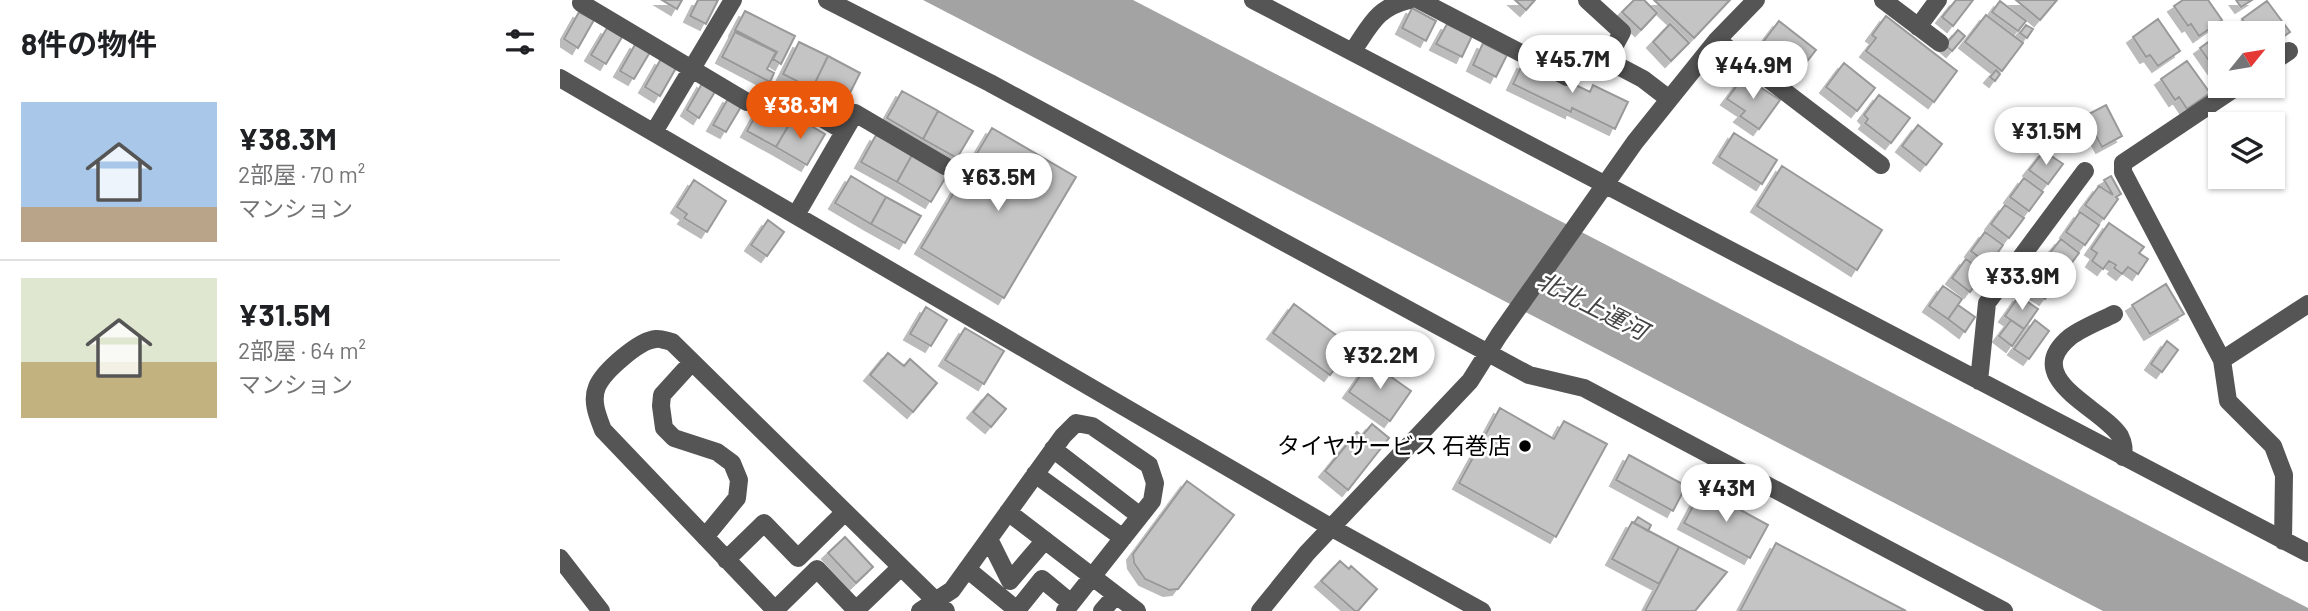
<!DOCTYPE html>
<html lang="ja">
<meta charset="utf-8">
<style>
:root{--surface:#fff;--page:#f6f6f6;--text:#202124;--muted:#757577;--line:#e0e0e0;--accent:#ea580c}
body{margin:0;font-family:Barlow,"Noto Sans JP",sans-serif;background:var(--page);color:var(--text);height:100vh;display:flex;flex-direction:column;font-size:26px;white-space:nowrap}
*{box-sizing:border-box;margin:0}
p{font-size:23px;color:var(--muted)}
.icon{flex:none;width:38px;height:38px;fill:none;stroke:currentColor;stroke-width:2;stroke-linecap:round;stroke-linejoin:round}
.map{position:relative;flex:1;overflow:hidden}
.sheet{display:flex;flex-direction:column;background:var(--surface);width:560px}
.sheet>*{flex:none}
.needle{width:46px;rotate:60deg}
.buttons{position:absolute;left:1648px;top:21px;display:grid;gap:14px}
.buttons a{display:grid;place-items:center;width:77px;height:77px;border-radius:0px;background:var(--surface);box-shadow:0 2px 5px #0004;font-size:35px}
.price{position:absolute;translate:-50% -60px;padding:0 16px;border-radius:24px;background:#fff;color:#222;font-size:23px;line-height:46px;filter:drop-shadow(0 2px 4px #0008)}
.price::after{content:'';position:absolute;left:50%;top:42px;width:21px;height:16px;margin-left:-10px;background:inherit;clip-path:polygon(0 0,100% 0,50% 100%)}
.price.active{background:var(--accent);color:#fff}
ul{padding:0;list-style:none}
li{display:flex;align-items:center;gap:21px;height:175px;padding:0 21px}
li+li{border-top:2px solid var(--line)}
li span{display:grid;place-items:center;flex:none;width:196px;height:140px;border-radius:0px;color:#555}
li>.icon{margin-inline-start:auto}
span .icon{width:84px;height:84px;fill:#fffc;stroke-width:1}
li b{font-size:30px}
h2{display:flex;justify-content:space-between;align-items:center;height:84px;padding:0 21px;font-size:30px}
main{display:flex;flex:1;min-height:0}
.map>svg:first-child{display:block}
.water{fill:#a3a3a3}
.building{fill:#c4c4c4;stroke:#999;stroke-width:2;filter:url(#shadow)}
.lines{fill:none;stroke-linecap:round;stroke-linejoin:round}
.minor{stroke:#555;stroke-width:18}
.poi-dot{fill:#000;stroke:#fff;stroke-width:2.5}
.labels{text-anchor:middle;stroke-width:5;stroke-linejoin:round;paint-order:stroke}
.poi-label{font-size:23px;fill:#000;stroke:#fff;text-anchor:end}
.water-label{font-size:24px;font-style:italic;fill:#444;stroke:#fff}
</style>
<main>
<section class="sheet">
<h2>8件の物件<svg class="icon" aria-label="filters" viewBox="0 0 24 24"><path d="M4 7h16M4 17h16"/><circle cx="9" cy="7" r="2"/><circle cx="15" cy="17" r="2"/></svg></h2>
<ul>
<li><span style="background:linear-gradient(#a9c7e8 75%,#b9a48a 0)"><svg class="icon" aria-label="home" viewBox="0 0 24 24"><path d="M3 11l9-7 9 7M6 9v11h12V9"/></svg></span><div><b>¥38.3M</b><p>2部屋 · 70 m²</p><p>マンション</p></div></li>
<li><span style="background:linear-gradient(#dfe7d0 60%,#c2b280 0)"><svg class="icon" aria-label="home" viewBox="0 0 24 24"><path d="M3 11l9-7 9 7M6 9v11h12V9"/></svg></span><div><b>¥31.5M</b><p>2部屋 · 64 m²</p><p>マンション</p></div></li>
</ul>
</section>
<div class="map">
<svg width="1748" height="611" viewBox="0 0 1748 611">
<defs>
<filter id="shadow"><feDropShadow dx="-6" dy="6" stdDeviation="0" flood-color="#0004"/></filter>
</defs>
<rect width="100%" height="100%" fill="#fff"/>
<path class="water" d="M363 0H573L1748 608V611H1543Z"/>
<path class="building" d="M102 0H122L117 9Z
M138 0H158L146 24 130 16Z
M955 0H975L966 10Z
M1074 0H1084L1097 13 1081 30 1062 12Z
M1094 0H1170L1134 38Z
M1396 0H1413L1393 26 1382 17Z
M1456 0H1497L1480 20Z
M1623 0H1648L1662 20 1639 36 1631 24 1628 26 1614 6Z
M1676 0H1692L1681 7Z
M1440 1 1466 21 1458 31 1432 12Z
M1707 1 1730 32 1713 44V33H1693L1682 19Z
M852 8 876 21 866 41 842 28Z
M185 11 235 36 221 64 213 59 217 52 175 30Z
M19 12 34 20 18 48 4 39Z
M1426 15 1463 43 1442 71 1405 42Z
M1326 16 1397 71 1374 102 1306 51 1316 38 1312 35Z
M1598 19 1620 51 1598 66 1590 55 1586 57 1573 37Z
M1219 21 1256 50 1233 79 1197 50Z
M887 24 912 36 902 57 876 44Z
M1110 24 1129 43 1111 61 1093 42Z
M1466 25 1473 29 1467 38 1460 33Z
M47 28 62 37 46 64 31 55Z
M1398 30 1405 36 1392 51 1385 45Z
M175 32 216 52 207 69 214 73 210 82 162 57Z
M1661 33V71L1658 66 1654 68 1640 48Z
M239 42 268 56 252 89 223 74Z
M76 43 90 52 74 79 60 71Z
M923 43 947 55 936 77 913 65Z
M268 56 300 73 284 105 252 89Z
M101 59 116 68 100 96 85 87Z
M1627 61 1650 93 1627 109 1619 97 1615 100 1601 79Z
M963 63 986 71 1030 92 1033 85 1068 102 1055 129 1012 108 1011 112 953 84Z
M1284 63 1315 88 1297 111 1266 87Z
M1436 70 1440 74 1435 81 1430 77Z
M1187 72 1202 84 1200 87 1220 100 1199 129 1180 116 1185 111 1167 99Z
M143 82 156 90 139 118 127 110Z
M342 91 378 111 363 139 327 118Z
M1319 95 1350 118 1331 143 1305 123 1308 119 1304 115Z
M169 97 182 105 166 132 153 125Z
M205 99 234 116 216 147 187 131Z
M1546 105 1562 136 1542 147 1525 116Z
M378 111 413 131 397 158 363 139Z
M234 116 265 134 247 165 216 147Z
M1358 125 1382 144 1366 165 1342 146Z
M432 128 516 177 444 298 361 248Z
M1174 133 1217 160 1202 184 1159 157Z
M316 135 352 155 337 182 301 162Z
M1484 151 1503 164 1488 184 1469 170Z
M352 155 387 175 371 202 337 182Z
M1222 166 1322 230 1297 270 1197 206Z
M291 176 326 197 311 224 275 203Z
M1551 176 1561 194 1556 197 1558 199 1544 219 1525 205 1539 186 1553 195 1544 180Z
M1464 178 1483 192 1469 211 1450 197Z
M134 180 166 201 147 232 124 218 127 214 117 207Z
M326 197 361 216 345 243 311 224Z
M1445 205 1464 218 1449 238 1431 224Z
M1520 212 1539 225 1525 245 1506 232Z
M208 220 224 232 207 256 191 245Z
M1549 223 1584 247 1579 253 1588 259 1578 274 1568 267 1562 274 1554 268 1556 265 1549 261 1543 269 1532 261 1537 253 1531 249Z
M1425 232 1443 245 1429 265 1411 251Z
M1501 239 1519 253 1505 272 1486 258Z
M1406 259 1424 272 1410 292 1392 278Z
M1481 266 1499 280 1485 299 1466 286Z
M1606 284 1624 314 1590 334 1572 305Z
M1383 286 1402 299 1388 319 1369 306Z
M1459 296 1478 309 1464 329 1445 316Z
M734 304 791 346 770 375 713 333Z
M1398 305 1415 317 1405 332 1388 319Z
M366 307 387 320 371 346 350 334Z
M1451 320 1464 329 1452 346 1439 336Z
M1475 320 1489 331 1469 359 1454 349Z
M405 328 444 351 424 384 385 360Z
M1607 341 1618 350 1602 372 1591 364Z
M328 353 344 366 350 359 377 383 353 412 310 375Z
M810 362 851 391 830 421 789 392Z
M428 394 446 409 431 427 413 412Z
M940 408 994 439 1004 421 1047 444 996 537 899 483Z
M812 424 829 438 788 490 765 471 797 432 802 436Z
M1069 455 1126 486 1113 511 1056 480Z
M627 481 674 515 618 589 609 590 585 579 574 563 573 554Z
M1142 489 1208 525 1190 558 1124 523Z
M1078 517 1091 525 1088 531 1074 523Z
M1072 522 1119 547 1099 584 1052 559Z
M285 537 313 567 296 583 268 553Z
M1216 543 1346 611H1180Z
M1119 547 1167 572 1135 611H1085Z
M780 561 789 569 791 566 817 589 798 611H795L761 581Z"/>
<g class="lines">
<path class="minor" d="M267 0 430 83 969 375 1024 388 1444 611
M693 0 1748 553
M859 0 1007 77 1047 60 1062 32 1027 0
M1323 0 1380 43
M21 3 187 102
M1358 27 1378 0
M1157 40 1321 165
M792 52C811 25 816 8 849 0
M1047 60 1083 79 1109 99
M1713 62 1729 51
M0 78 772 528 922 611
M1678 86 1563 163V172L1662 360 1668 401 1713 446 1724 475 1723 541
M213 90 284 131
M94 132 173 0
M236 215 295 113 385 166
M1554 314C1540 321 1522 328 1510 337 1459 379 1543 408 1560 436 1564 444 1564 449 1563 457
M1662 360 1748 304
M132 362 102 395 101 406 104 428 114 438 157 452 172 463 179 480 177 498 145 537
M1419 381 1427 303 1525 171
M493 449 580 516
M475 474 563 538
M448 512 577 611
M429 539 450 581 485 540
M0 558 41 611
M166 560 204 523 238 558 285 512
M407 569 457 610 482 579 511 603
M215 610 257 569 296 610 341 567
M216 611 43 430C38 417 31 401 37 387 43 372 79 340 96 339 100 338 107 341 112 342L386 611
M360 611 392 590 503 436 516 423 532 426 589 465 595 483 592 501 505 611
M542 611 556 595
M700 611 747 553 910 381 939 335 1075 142 1157 40 1196 0"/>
</g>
<circle class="poi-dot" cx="965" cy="446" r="7"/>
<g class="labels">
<g class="poi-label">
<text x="951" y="454">タイヤサービス 石巻店</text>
</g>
<g class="water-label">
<text transform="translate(1032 306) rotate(27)" y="8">北北上運河</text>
</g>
</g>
</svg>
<div class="buttons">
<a><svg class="needle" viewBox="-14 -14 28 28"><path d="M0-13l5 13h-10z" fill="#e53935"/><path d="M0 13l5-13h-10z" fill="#757577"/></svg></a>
<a><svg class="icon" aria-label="layers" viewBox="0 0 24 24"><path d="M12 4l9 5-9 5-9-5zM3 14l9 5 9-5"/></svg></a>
</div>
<b class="price" style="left:1012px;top:95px">¥45.7M</b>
<b class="price" style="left:1193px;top:101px">¥44.9M</b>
<b class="price active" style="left:240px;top:141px">¥38.3M</b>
<b class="price" style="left:1486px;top:167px">¥31.5M</b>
<b class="price" style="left:438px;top:213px">¥63.5M</b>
<b class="price" style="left:1462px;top:312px">¥33.9M</b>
<b class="price" style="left:820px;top:391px">¥32.2M</b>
<b class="price" style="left:1166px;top:524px">¥43M</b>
</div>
</main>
